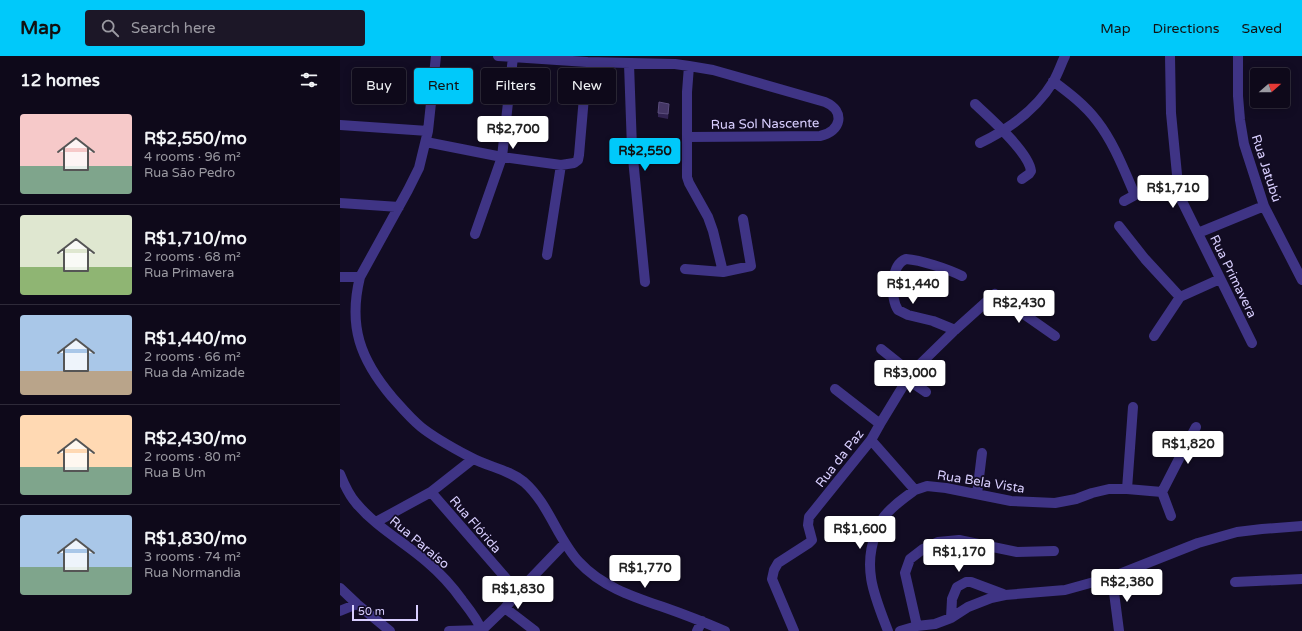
<!DOCTYPE html>
<meta charset="utf-8">
<style>
:root{--surface:#0e091a;--page:#1c1727;--text:#f1f3f6;--muted:#9b9aa2;--line:#2e2a39;--accent:#00c9fa}
body{margin:0;font-family:"Varela Round",sans-serif;background:var(--page);color:var(--text);height:100vh;display:flex;flex-direction:column;font-size:15px;white-space:nowrap}
*{box-sizing:border-box;margin:0}
p{font-size:13px;color:var(--muted)}
.icon{flex:none;width:22px;height:22px;fill:none;stroke:currentColor;stroke-width:2;stroke-linecap:round;stroke-linejoin:round}
.map{position:relative;flex:1;overflow:hidden}
.drawer{display:flex;flex-direction:column;background:var(--surface);width:340px}
.drawer>*{flex:none}
.top-card{position:absolute;left:12px;top:12px;width:380px;height:36px;display:flex;gap:8px}
.needle{width:26px;rotate:70deg}
.controls{position:absolute;left:910px;top:12px;display:grid;gap:8px}
.controls a{display:grid;place-items:center;width:40px;height:40px;border-radius:4px;background:var(--surface);box-shadow:0 2px 10px #0003,0 0 0 1px var(--line);font-size:20px}
.scale{position:absolute;left:12px;bottom:10px;width:66px;box-sizing:border-box;padding-left:4px;border:2px solid #d9cfff;border-top:0;font-size:11px;line-height:14px;white-space:nowrap;color:#d9cfff;-webkit-text-stroke:3px #120c23;paint-order:stroke}
.price{position:absolute;translate:-50% -34px;padding:0 9px;border-radius:4px;background:#fff;color:#222;font-size:13px;line-height:26px;filter:drop-shadow(0 1px 2px #0008)}
.price::after{content:'';position:absolute;left:50%;top:24px;width:12px;height:9px;margin-left:-6px;background:inherit;clip-path:polygon(0 0,100% 0,50% 100%)}
.price.selected{background:var(--accent);color:#111}
ul{padding:0;list-style:none}
li{display:flex;align-items:center;gap:12px;height:100px;padding:0 20px}
li+li{border-top:1px solid var(--line)}
li span{display:grid;place-items:center;flex:none;width:112px;height:80px;border-radius:4px;color:#555}
li>.icon{margin-inline-start:auto}
span .icon{width:48px;height:48px;fill:#fffc;stroke-width:1}
li b{font-size:17px}
h2{display:flex;justify-content:space-between;align-items:center;height:48px;padding:0 20px;font-size:17px}
.tag{padding:0 14px;border-radius:4px;background:var(--surface);box-shadow:0 2px 10px #0003,0 0 0 1px var(--line);font-size:14px;line-height:36px}
.tag.selected{background:var(--accent);color:#111}
header{display:flex;align-items:center;gap:24px;box-sizing:border-box;height:56px;padding:0 20px;background:var(--accent);color:#111}
header strong{font-size:19px}
nav{display:flex;gap:22px;margin-inline-start:auto;font-size:14px}
.search{width:280px;height:36px;background:var(--page);display:flex;align-items:center;gap:10px;box-sizing:border-box;padding:0 14px;border-radius:4px;color:var(--muted);font-size:15px}
main{display:flex;flex:1;min-height:0}
.map>svg:first-child{display:block}
.lines{fill:none;stroke-linecap:round;stroke-linejoin:round}
.minor{stroke:#3f3485;stroke-width:10}
.wall{fill:#322452}
.building{fill:#443665;stroke:#5b4e7d}
.labels{text-anchor:middle;stroke-width:3.5;stroke-linejoin:round;paint-order:stroke}
.street-label{font-size:13px;fill:#d9cfff;stroke:#120c23}
</style>
<header>
<strong>Map</strong>
<div class="search"><svg class="icon" aria-label="search" viewBox="0 0 24 24"><circle cx="10" cy="10" r="6"/><path d="M15 15l6 6"/></svg>Search here</div>
<nav><a>Map</a><a>Directions</a><a>Saved</a></nav>
</header>
<main>
<section class="drawer">
<h2>12 homes<svg class="icon" aria-label="filters" viewBox="0 0 24 24"><path d="M4 7h16M4 17h16"/><circle cx="9" cy="7" r="2"/><circle cx="15" cy="17" r="2"/></svg></h2>
<ul>
<li><span style="background:linear-gradient(#f6c9c9 65%,#7fa58c 0)"><svg class="icon" aria-label="home" viewBox="0 0 24 24"><path d="M3 11l9-7 9 7M6 9v11h12V9"/></svg></span><div><b>R$2,550/mo</b><p>4 rooms · 96 m²</p><p>Rua São Pedro</p></div></li>
<li><span style="background:linear-gradient(#dfe7d0 65%,#8fb573 0)"><svg class="icon" aria-label="home" viewBox="0 0 24 24"><path d="M3 11l9-7 9 7M6 9v11h12V9"/></svg></span><div><b>R$1,710/mo</b><p>2 rooms · 68 m²</p><p>Rua Primavera</p></div></li>
<li><span style="background:linear-gradient(#a9c7e8 70%,#b9a48a 0)"><svg class="icon" aria-label="home" viewBox="0 0 24 24"><path d="M3 11l9-7 9 7M6 9v11h12V9"/></svg></span><div><b>R$1,440/mo</b><p>2 rooms · 66 m²</p><p>Rua da Amizade</p></div></li>
<li><span style="background:linear-gradient(#ffd9b3 65%,#7fa58c 0)"><svg class="icon" aria-label="home" viewBox="0 0 24 24"><path d="M3 11l9-7 9 7M6 9v11h12V9"/></svg></span><div><b>R$2,430/mo</b><p>2 rooms · 80 m²</p><p>Rua B Um</p></div></li>
<li><span style="background:linear-gradient(#a9c7e8 65%,#7fa58c 0)"><svg class="icon" aria-label="home" viewBox="0 0 24 24"><path d="M3 11l9-7 9 7M6 9v11h12V9"/></svg></span><div><b>R$1,830/mo</b><p>3 rooms · 74 m²</p><p>Rua Normandia</p></div></li>
</ul>
</section>
<div class="map">
<svg width="962" height="575" viewBox="0 0 962 575">
<rect width="100%" height="100%" fill="#120c23"/>
<g class="lines">
<path class="minor" d="M96 0 88 75 79 112 68 134 20 221C8 270 20 303 52 341 61 351 70 362 81 371 96 383 113 392 130 401 148 411 168 413 184 426 209 448 217 482 239 506 262 531 294 541 326 552 346 559 366 567 385 575
M158 0 247 6 335 8 349 10 373 14 485 46C506 55 501 76 480 80L347 81
M830 0 831 57 839 139 912 287
M898 0V40L900 64 904 88 924 150 962 224
M289 8 292 92 305 226
M349 10 347 36V121L349 127 368 161 373 175 383 216
M713 25C729 37 745 49 757 65 774 87 784 114 795 139
M635 48C649 61 689 96 691 115L689 118 682 123
M0 69 88 75
M86 86 162 101 221 109 234 107 238 104 239 99 247 6
M640 87C669 73 696 54 713 26 718 18 721 8 725 0
M784 145 795 139 837 126
M0 147 59 151
M779 170 805 203 840 241
M858 177 924 150
M135 178 162 101 173 1
M207 199 221 109
M345 213 383 216 411 210 403 163
M0 221H20
M615 274 593 265 568 259 558 254C550 242 550 209 566 203 581 204 608 213 622 220
M814 280 840 241 880 223
M541 293 571 317
M567 323 586 336
M495 333 540 368
M531 384 575 434 587 430 606 432 671 445 715 447 736 443 752 437 769 433H787L822 436 831 460
M0 418C4 428 9 439 16 447 36 471 64 486 87 506 100 517 112 530 122 544 129 553 138 564 142 575
M787 433 793 351
M91 436 178 536
M822 436 843 395 856 371
M637 438 642 397
M36 466 91 436 133 403
M772 521 779 575
M895 526 962 523
M0 532 17 548 50 575
M165 552 195 575
M0 555 17 548
M611 562 612 543 617 531 626 526H631L663 538
M577 570 565 517 570 503 583 493 598 486 619 484 677 496 714 495
M109 575 142 574 165 552 178 536 225 487
M357 575 362 565
M454 575 432 523 434 514 438 507 469 487 472 484 468 469 469 461 531 384 540 368 571 317 615 274 655 238 715 280
M548 575C535 541 522 513 536 477 538 473 539 468 541 465 548 453 564 442 575 434
M560 575 577 570 595 568 611 562 628 551 651 542 665 539 725 534 772 521 858 487 897 476 922 473 962 470"/>
</g>
<path class="wall" d="M329 52 328 63 318 61V57Z"/>
<path class="building" d="M319 46 329 48 328 58 318 57Z"/>
<g class="labels">
<g class="street-label">
<text transform="translate(425 67) rotate(-1)" y="5">Rua Sol Nascente</text>
<text transform="translate(927 112) rotate(72)" y="5">Rua Jatubú</text>
<text transform="translate(894 220) rotate(64)" y="5">Rua Primavera</text>
<text transform="translate(499 402) rotate(-52)" y="5">Rua da Paz</text>
<text transform="translate(641 425) rotate(9)" y="5">Rua Bela Vista</text>
<text transform="translate(136 468) rotate(49)" y="5">Rua Flórida</text>
<text transform="translate(80 486) rotate(40)" y="5">Rua Paraíso</text>
</g>
</g>
</svg>
<div class="controls">
<a><svg class="needle" viewBox="-14 -14 28 28"><path d="M0-13l5 13h-10z" fill="#e53935"/><path d="M0 13l5-13h-10z" fill="#9b9aa2"/></svg></a>
</div>
<div class="scale">50 m</div>
<b class="price" style="left:173px;top:94px">R$2,700</b>
<b class="price selected" style="left:305px;top:116px">R$2,550</b>
<b class="price" style="left:833px;top:153px">R$1,710</b>
<b class="price" style="left:573px;top:249px">R$1,440</b>
<b class="price" style="left:679px;top:268px">R$2,430</b>
<b class="price" style="left:570px;top:338px">R$3,000</b>
<b class="price" style="left:848px;top:409px">R$1,820</b>
<b class="price" style="left:520px;top:494px">R$1,600</b>
<b class="price" style="left:619px;top:517px">R$1,170</b>
<b class="price" style="left:305px;top:533px">R$1,770</b>
<b class="price" style="left:787px;top:547px">R$2,380</b>
<b class="price" style="left:178px;top:554px">R$1,830</b>
<div class="top-card">
<a class="tag">Buy</a>
<a class="tag selected">Rent</a>
<a class="tag">Filters</a>
<a class="tag">New</a>
</div>
</div>
</main>
